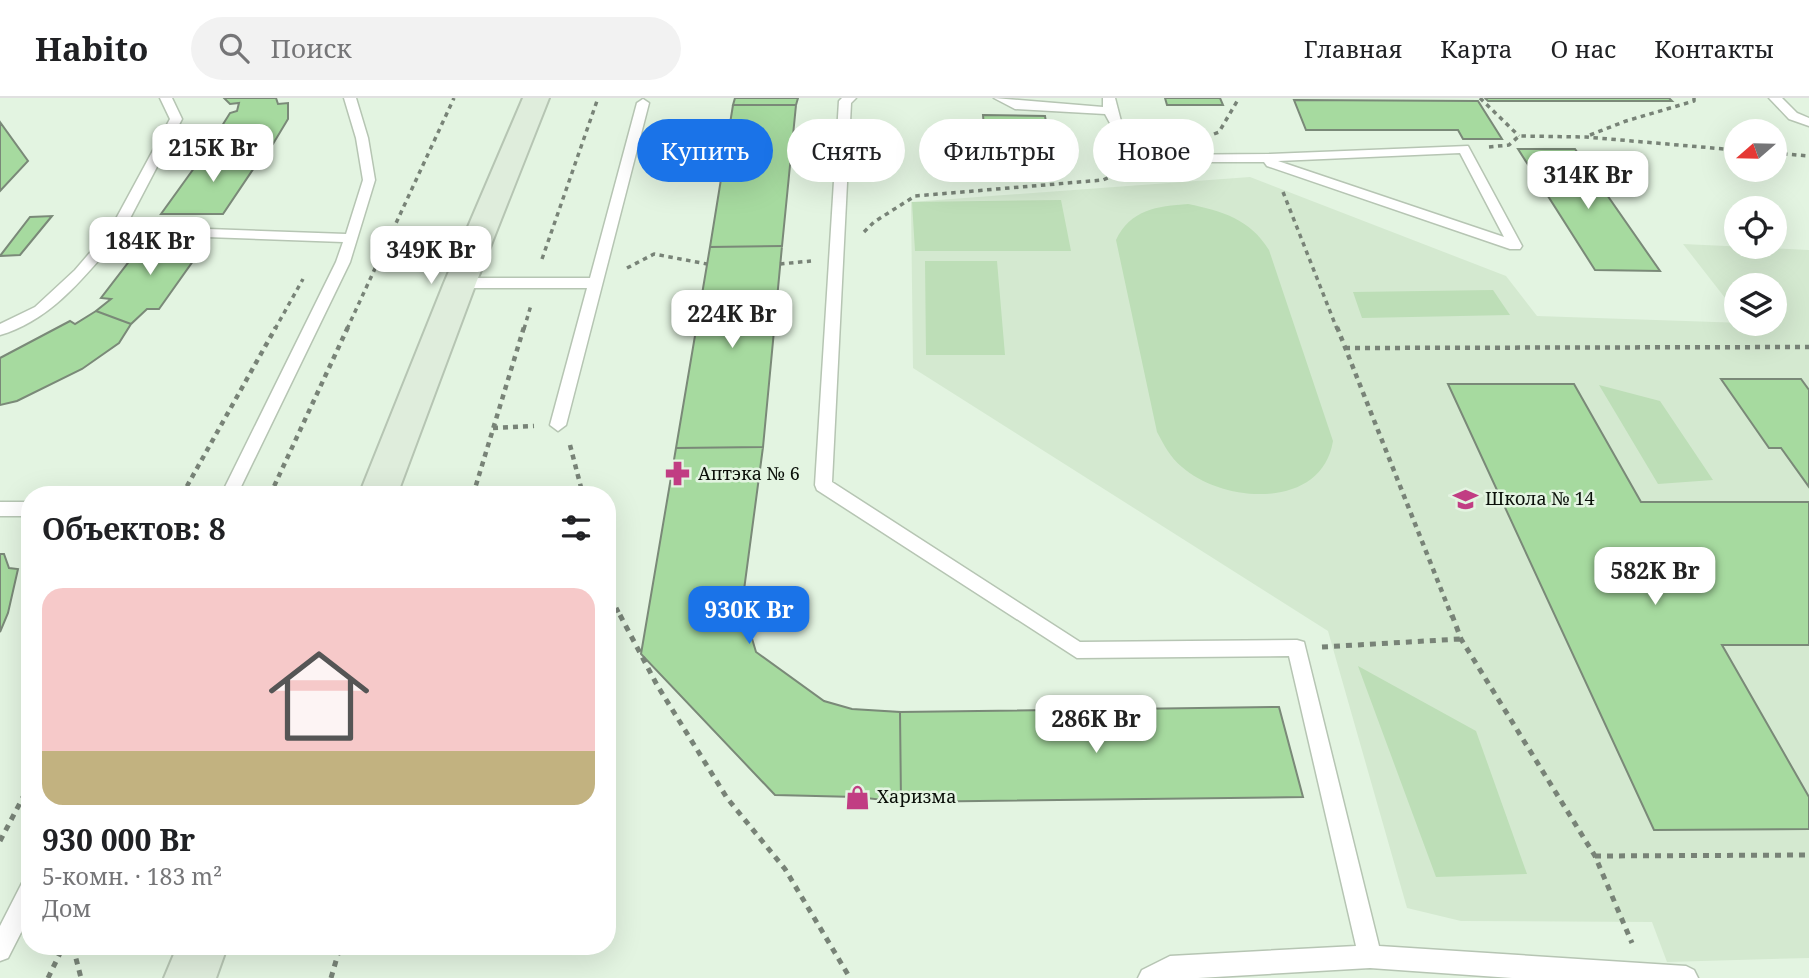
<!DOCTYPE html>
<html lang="ru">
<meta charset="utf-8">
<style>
:root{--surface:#fff;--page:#f2f2f2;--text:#202124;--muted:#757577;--line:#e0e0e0;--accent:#1a73e8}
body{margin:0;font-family:"Noto Serif",serif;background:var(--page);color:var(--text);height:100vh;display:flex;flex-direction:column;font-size:26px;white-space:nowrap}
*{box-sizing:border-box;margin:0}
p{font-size:23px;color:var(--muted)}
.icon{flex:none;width:38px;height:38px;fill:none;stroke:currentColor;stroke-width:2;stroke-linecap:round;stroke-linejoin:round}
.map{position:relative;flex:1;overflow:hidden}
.details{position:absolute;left:21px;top:388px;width:595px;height:469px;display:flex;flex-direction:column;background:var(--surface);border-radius:28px;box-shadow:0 7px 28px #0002}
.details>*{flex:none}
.banner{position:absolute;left:637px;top:21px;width:665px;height:63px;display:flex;gap:14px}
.needle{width:46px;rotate:250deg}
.buttons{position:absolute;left:1724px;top:21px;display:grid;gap:14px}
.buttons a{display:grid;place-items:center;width:63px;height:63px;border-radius:50%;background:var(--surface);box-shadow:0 7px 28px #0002;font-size:35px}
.price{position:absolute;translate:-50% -60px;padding:0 16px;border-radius:14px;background:#fff;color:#222;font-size:23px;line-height:46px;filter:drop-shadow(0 2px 4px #0008)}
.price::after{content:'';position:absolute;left:50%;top:42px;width:21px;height:16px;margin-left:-10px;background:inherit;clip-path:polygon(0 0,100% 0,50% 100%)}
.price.selected{background:var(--accent);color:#fff}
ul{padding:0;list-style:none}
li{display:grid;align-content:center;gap:14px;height:371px;padding:0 21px}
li+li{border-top:2px solid var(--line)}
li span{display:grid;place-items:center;height:217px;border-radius:21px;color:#555}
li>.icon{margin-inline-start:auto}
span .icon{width:126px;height:126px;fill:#fffc;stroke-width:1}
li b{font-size:30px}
h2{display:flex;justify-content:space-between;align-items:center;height:84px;padding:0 21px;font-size:30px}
.chip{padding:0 24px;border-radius:32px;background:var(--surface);box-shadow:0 7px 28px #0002;font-size:24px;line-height:63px}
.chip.selected{background:var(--accent);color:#fff}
header{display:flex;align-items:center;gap:42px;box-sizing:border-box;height:98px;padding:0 35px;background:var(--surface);border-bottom:2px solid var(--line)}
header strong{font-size:33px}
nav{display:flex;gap:38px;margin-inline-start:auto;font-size:24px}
.search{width:490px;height:63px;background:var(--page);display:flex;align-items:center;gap:18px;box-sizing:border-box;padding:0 24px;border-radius:38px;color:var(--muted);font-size:26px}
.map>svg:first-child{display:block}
.built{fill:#d4e9d0}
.green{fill:#bddeb7}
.building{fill:#a6da9f;stroke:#7a8978;stroke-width:2}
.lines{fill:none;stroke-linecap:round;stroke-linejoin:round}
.service-casing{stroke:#b6c5b3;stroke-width:3}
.secondary-casing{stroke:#b6c5b3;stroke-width:4}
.path-far2{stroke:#788377;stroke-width:3.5;stroke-dasharray:4.5 4.5;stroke-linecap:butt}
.path-far1{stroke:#788377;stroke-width:4.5;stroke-dasharray:5 5;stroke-linecap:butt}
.path{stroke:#788377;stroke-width:5;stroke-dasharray:6 6;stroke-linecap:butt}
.service{fill:#fff;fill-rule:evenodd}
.secondary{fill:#dfeddc;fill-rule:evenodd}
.labels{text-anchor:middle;stroke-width:5;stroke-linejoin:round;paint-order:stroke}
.poi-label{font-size:18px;fill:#0a0f09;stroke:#e3f4e1;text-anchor:start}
</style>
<header>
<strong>Habito</strong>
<div class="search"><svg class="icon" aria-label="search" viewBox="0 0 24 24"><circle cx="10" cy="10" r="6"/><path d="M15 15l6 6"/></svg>Поиск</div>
<nav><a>Главная</a><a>Карта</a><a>О нас</a><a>Контакты</a></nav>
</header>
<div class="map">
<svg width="1809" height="880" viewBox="0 0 1809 880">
<rect width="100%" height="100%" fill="#e3f4e1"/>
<path class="built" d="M1250 79 1506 178 1537 218 1774 226V187H1736V214L1683 146 1809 152V860L1667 864 1652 824 1461 823 1407 810 1328 533 913 270 911 104Z"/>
<path class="green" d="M1061 102 1071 153H915L912 104Z
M1188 106C1222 113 1250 121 1269 152L1333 343C1322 412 1224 406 1182 369 1170 359 1164 347 1157 334L1116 142C1130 112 1157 108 1188 106Z
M925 163H997L1005 257H926Z
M1493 192 1510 217 1362 220 1353 194Z
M1599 287 1660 303 1713 382 1658 386Z
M1358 568 1476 633 1527 776 1436 779Z"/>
<path class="building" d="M224 0H276L278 6 288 5V21L273 46 264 55H205L230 15 237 13 239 5 230 6Z
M735 0H798L796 7H733Z
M1165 0H1220L1223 7H1167Z
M1485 0H1669L1672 3H1488Z
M1294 2 1478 3 1502 41H1463L1458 32H1306Z
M733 7H796L782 148 710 149Z
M983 17 1045 18 1047 30 984 29Z
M0 24 28 63 0 93Z
M1518 51H1575L1660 173 1595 172Z
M205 55H264L223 116H161Z
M52 118 20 157 0 158 30 119Z
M147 140 208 142 159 211H147L131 226 96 213 111 201 101 200Z
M782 148 763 349 676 350 710 149Z
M96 213 131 226 119 245 82 271 17 303 0 307V260L70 223 75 226Z
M1721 281H1801L1809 292V389L1781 350H1769Z
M1448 286H1574L1641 404H1809V547H1722L1809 699V731L1654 732Z
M763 349 742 507 756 554 824 603 852 611 900 614 901 704 857 699 775 697 641 556 676 350Z
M0 456H4L9 470 18 471 8 515 0 534Z
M1279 609 1303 699 901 704 900 614Z"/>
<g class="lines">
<defs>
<path id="service" d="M160 0H172L182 21 126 128 346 136 363 82 356 40 344 0H356L368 40 375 82 350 164 237 397H221L336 164 343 144 121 136C87 176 52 222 0 237V226L35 209 75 172 111 130 170 21Z
M842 0H856L851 5 832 384 1080 544 1297 542 1304 544 1379 848 1686 868 1694 872 1698 880H1512L1370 870 1198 880H1138L1142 872 1170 858 1356 848 1289 558 1077 560 817 392 815 387 839 3Z
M994 0 1103 9V0H1115L1122 27 1154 57 1269 56 1468 48 1522 148 1520 151H1510L1267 68 1264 64H1147L1117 38 1105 16 1015 11ZM1460 55 1504 139 1278 63Z
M1769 0H1782L1797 15 1809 20V28L1789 21Z
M643 1 649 5 566 327 558 333 550 327 587 190H460L453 185 460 180H590L637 5Z
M0 404H30V418H0Z
M30 782V817L8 860 0 863V828L22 785Z"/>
<path id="secondary" d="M523 0H549L476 185 397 397H359L444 185Z
M177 849H227L216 880H164Z"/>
</defs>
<use href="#service" class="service-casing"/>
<use href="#secondary" class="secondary-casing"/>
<path class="path-far2" d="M1480 0 1519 38
M1214 36 1219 34 1239 0
M1590 37 1626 23 1694 3V0
M1489 49 1509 47 1519 38 1586 39 1736 52
M1774 55 1809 58
M1283 94 1337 231
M864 134 874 124 915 98 1103 82 1128 71
M542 161 598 0
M374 164 432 165
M780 166 811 163
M627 170 654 156 707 166
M275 231 303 181
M347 231 454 0
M524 231 531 207"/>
<path class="path-far1" d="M1337 229 1452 519
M1345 250 1809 249
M493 330 534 328
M570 347 583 397
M182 397 276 229
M270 397 348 229
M473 397 524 229
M607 492 621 519"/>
<path class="path" d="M620 517 657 587 727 700 785 771 850 880
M1452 517 1461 541 1595 758 1632 845
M1322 549 1460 541
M0 743 30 686
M1595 758 1809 757
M73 849 81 880
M48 880 63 849
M331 880 340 849"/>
<use href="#service" class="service"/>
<use href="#secondary" class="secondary"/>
</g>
<defs>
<symbol id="pharmacy-bare" viewBox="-9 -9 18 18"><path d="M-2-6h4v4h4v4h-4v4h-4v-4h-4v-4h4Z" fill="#c13d83" stroke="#e3f4e1" stroke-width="2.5" paint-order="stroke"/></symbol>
<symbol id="school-bare" viewBox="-9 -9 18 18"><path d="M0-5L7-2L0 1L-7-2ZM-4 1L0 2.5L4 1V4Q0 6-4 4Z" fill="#c13d83" stroke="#e3f4e1" stroke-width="2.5" paint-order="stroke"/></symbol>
<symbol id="shop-bare" viewBox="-9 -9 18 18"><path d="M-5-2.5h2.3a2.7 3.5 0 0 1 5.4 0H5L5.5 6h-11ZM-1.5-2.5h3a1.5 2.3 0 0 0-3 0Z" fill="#c13d83" stroke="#e3f4e1" stroke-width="2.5" paint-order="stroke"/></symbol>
</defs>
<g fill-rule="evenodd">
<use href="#pharmacy-bare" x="660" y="358" width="35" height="35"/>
<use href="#school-bare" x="1448" y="384" width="35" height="35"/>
<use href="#shop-bare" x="840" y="682" width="35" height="35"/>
</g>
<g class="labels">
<g class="poi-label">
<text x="698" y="382">Аптэка № 6</text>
<text x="1485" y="407">Школа № 14</text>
<text x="877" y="705">Харизма</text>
</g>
</g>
</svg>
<div class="buttons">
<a><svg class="needle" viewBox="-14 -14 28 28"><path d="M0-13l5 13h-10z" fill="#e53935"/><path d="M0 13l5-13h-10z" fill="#757577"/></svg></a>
<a><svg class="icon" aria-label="locate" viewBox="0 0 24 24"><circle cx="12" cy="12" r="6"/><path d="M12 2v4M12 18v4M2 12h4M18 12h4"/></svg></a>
<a><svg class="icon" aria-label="layers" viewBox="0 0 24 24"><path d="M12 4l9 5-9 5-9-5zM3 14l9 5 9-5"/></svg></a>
</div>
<b class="price" style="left:213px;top:86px">215K Br</b>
<b class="price" style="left:1588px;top:113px">314K Br</b>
<b class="price" style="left:150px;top:179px">184K Br</b>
<b class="price" style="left:431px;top:188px">349K Br</b>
<b class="price" style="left:732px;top:252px">224K Br</b>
<b class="price" style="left:1655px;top:509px">582K Br</b>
<b class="price selected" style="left:749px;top:548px">930K Br</b>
<b class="price" style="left:1096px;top:657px">286K Br</b>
<div class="banner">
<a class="chip selected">Купить</a>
<a class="chip">Снять</a>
<a class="chip">Фильтры</a>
<a class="chip">Новое</a>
</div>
<section class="details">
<h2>Объектов: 8<svg class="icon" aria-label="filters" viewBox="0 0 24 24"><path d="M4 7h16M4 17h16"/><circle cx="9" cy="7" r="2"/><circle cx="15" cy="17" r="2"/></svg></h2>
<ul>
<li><span style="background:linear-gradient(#f6c9c9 75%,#c2b280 0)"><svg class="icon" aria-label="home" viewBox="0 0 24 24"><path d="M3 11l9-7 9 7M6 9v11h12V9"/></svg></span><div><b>930 000 Br</b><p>5-комн. · 183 m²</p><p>Дом</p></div></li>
</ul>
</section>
</div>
